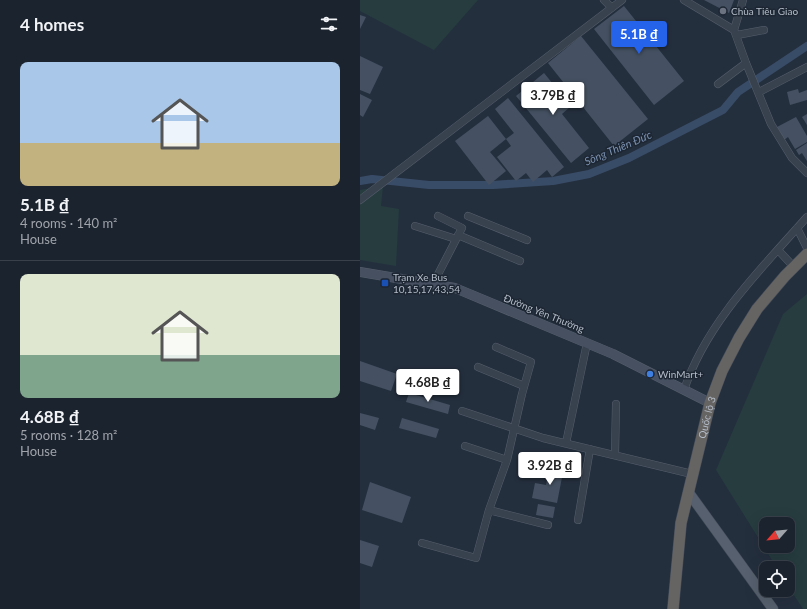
<!DOCTYPE html>
<meta charset="utf-8">
<style>
:root{--surface:#1b232e;--page:#242b36;--text:#f1f3f6;--muted:#a0a4aa;--line:#39404a;--accent:#2563eb}
body{margin:0;font-family:Lato,sans-serif;background:var(--page);color:var(--text);height:100vh;display:flex;flex-direction:column;font-size:15px;white-space:nowrap}
*{box-sizing:border-box;margin:0}
p{font-size:13px;color:var(--muted)}
.icon{flex:none;width:22px;height:22px;fill:none;stroke:currentColor;stroke-width:2;stroke-linecap:round;stroke-linejoin:round}
.map{position:relative;flex:1;overflow:hidden}
.side{display:flex;flex-direction:column;background:var(--surface);width:360px}
.side>*{flex:none}
.needle{width:26px;rotate:243deg}
.tools{position:absolute;left:399px;top:517px;display:grid;gap:8px}
.tools a{display:grid;place-items:center;width:36px;height:36px;border-radius:8px;background:var(--surface);box-shadow:0 4px 16px #0002,0 0 0 1px var(--line);font-size:20px}
.price{position:absolute;translate:-50% -34px;padding:0 9px;border-radius:4px;background:#fff;color:#222;font-size:13px;line-height:26px;filter:drop-shadow(0 1px 2px #0008)}
.price::after{content:'';position:absolute;left:50%;top:24px;width:12px;height:9px;margin-left:-6px;background:inherit;clip-path:polygon(0 0,100% 0,50% 100%)}
.price.selected{background:var(--accent);color:#fff}
ul{padding:0;list-style:none}
li{display:grid;align-content:center;gap:8px;height:212px;padding:0 20px}
li+li{border-top:1px solid var(--line)}
li span{display:grid;place-items:center;height:124px;border-radius:8px;color:#555}
li>.icon{margin-inline-start:auto}
span .icon{width:72px;height:72px;fill:#fffc;stroke-width:1}
li b{font-size:17px}
h2{display:flex;justify-content:space-between;align-items:center;height:48px;padding:0 20px;font-size:17px}
main{display:flex;flex:1;min-height:0}
.map>svg:first-child{display:block}
.green{fill:#263c3f;fill-rule:evenodd}
.lines{fill:none;stroke-linecap:round;stroke-linejoin:round}
.canal{stroke:#394c67;stroke-width:8}
.building{fill:#455162}
.minor-casing{stroke:#565f6c;stroke-width:8}
.secondary-casing{stroke:#565f6c;stroke-width:10}
.primary-casing{stroke:#414a57;stroke-width:11}
.trunk-casing{stroke:#434c59;stroke-width:12}
.minor{stroke:#38414e;stroke-width:7}
.secondary{stroke:#465061;stroke-width:9}
.primary{stroke:#56606e;stroke-width:10}
.trunk{stroke:#656462;stroke-width:11}
.worship-dot{fill:#6b7280;stroke:#1d2633;stroke-width:1.5}
.transit-dot{fill:#1a4fb4;stroke:#1d2633;stroke-width:1.5}
.shop-dot{fill:#3f7fe0;stroke:#1d2633;stroke-width:1.5}
.labels{text-anchor:middle;stroke-width:3;stroke-linejoin:round;paint-order:stroke}
.poi-label{font-size:10px;fill:#b4bcc9;stroke:#1d2633;text-anchor:start}
.street-label{font-size:10px;fill:#b4bcc9;stroke:#1d2633}
.water-label{font-size:11px;font-style:italic;fill:#7c92b1;stroke:#1d2633}
</style>
<main>
<section class="side">
<h2>4 homes<svg class="icon" aria-label="filters" viewBox="0 0 24 24"><path d="M4 7h16M4 17h16"/><circle cx="9" cy="7" r="2"/><circle cx="15" cy="17" r="2"/></svg></h2>
<ul>
<li><span style="background:linear-gradient(#a9c7e8 65%,#c2b280 0)"><svg class="icon" aria-label="home" viewBox="0 0 24 24"><path d="M3 11l9-7 9 7M6 9v11h12V9"/></svg></span><div><b>5.1B ₫</b><p>4 rooms · 140 m²</p><p>House</p></div></li>
<li><span style="background:linear-gradient(#dfe7d0 65%,#7fa58c 0)"><svg class="icon" aria-label="home" viewBox="0 0 24 24"><path d="M3 11l9-7 9 7M6 9v11h12V9"/></svg></span><div><b>4.68B ₫</b><p>5 rooms · 128 m²</p><p>House</p></div></li>
</ul>
</section>
<div class="map">
<svg width="447" height="609" viewBox="0 0 447 609">
<rect width="100%" height="100%" fill="#242f3e"/>
<path class="green" d="M0 0H118L74 50 0 11Z
M23 186 21 206 39 209 36 266 0 260V190Z
M447 294V609H443L428 586V568H417L356 470 423 314ZM406 524H428V546H406Z"/>
<g class="lines">
<path class="canal" d="M0 181 12 179 69 185H133L193 181 229 174 269 158 363 110 378 92 447 46"/>
</g>
<path class="building" d="M344 0H374L369 13Z
M264 6 324 81 294 105 234 29Z
M0 15 6 17 0 29Z
M221 36 288 119 254 146 188 63Z
M0 56 23 67 10 94 0 90Z
M184 73 211 106 202 114 229 148 211 163 156 96Z
M438 89 439 93 447 90V100L430 105 427 92Z
M0 94 12 100 3 117 0 115Z
M148 98 204 167 192 177 187 170 173 182 166 173 156 181 137 157 151 146 146 139 154 133 135 109Z
M447 114V125L442 117Z
M128 116 146 139 130 152 146 171 129 185 95 141Z
M436 117 447 136V142L435 149 428 137 424 140 417 127Z
M447 143V161L442 153 439 155 436 150Z
M0 361 37 374 31 391 0 381Z
M49 393 90 405 88 414 46 402Z
M0 413 19 418 15 430 0 425Z
M42 418 79 429 76 438 39 428Z
M190 464 204 467 197 503 172 498 175 483 186 485Z
M10 482 51 497 42 523 2 510Z
M178 504 195 507 193 518 176 515Z
M0 540 19 546 12 567 0 563Z"/>
<g class="lines">
<defs>
<path id="minor" d="M244 0 252 8
M324 0 374 30
M383 0 374 30 386 63 411 124 432 158 447 173
M377 35 404 30
M358 84 386 63
M399 92 447 67
M0 200 262 0
M108 216 167 240
M55 226 96 239
M437 228 447 248
M98 235 160 261
M418 250 434 267
M73 284 102 228 78 216
M118 367 164 386
M324 390C346 323 401 269 447 217
M102 411 183 438 332 474
M206 443 227 343
M105 446 147 460
M255 455 256 404
M129 510 147 460 162 394 171 362 136 347
M218 520 230 449
M62 543 116 558 129 510 188 525"/>
<path id="secondary" d="M0 272 95 288 253 354 350 403"/>
<path id="primary" d="M329 493 413 609"/>
<g id="trunk">
<path id="s1" d="M313 609 321 523 350 403 362 371 379 338 397 309 425 276 447 254"/>
</g>
</defs>
<use href="#minor" class="minor-casing"/>
<use href="#secondary" class="secondary-casing"/>
<use href="#primary" class="primary-casing"/>
<use href="#trunk" class="trunk-casing"/>
<use href="#minor" class="minor"/>
<use href="#secondary" class="secondary"/>
<use href="#primary" class="primary"/>
<use href="#trunk" class="trunk"/>
</g>
<circle class="worship-dot" cx="363" cy="11" r="4"/>
<rect class="transit-dot" x="21" y="279" width="8" height="8" rx="2"/>
<circle class="shop-dot" cx="290" cy="374" r="4"/>
<g class="labels">
<g class="poi-label">
<text x="371" y="15">Chùa Tiêu Giao</text>
<text x="33" y="281">Trạm Xe Bus<tspan x="33" dy="12">10,15,17,43,54</tspan></text>
<text x="298" y="378">WinMart+</text>
</g>
<g class="street-label">
<text transform="translate(184 313) rotate(22)" y="4">Đường Yên Thường</text>
<text dy="4" stroke="none"><textPath href="#s1" startOffset="195">Quốc lộ 3</textPath></text>
</g>
<g class="water-label">
<text transform="translate(258 148) rotate(-23)" y="4">Sông Thiên Đức</text>
</g>
</g>
</svg>
<div class="tools">
<a><svg class="needle" viewBox="-14 -14 28 28"><path d="M0-13l5 13h-10z" fill="#e53935"/><path d="M0 13l5-13h-10z" fill="#a0a4aa"/></svg></a>
<a><svg class="icon" aria-label="locate" viewBox="0 0 24 24"><circle cx="12" cy="12" r="6"/><path d="M12 2v4M12 18v4M2 12h4M18 12h4"/></svg></a>
</div>
<b class="price selected" style="left:279px;top:55px">5.1B ₫</b>
<b class="price" style="left:193px;top:116px">3.79B ₫</b>
<b class="price" style="left:68px;top:403px">4.68B ₫</b>
<b class="price" style="left:190px;top:486px">3.92B ₫</b>
</div>
</main>
